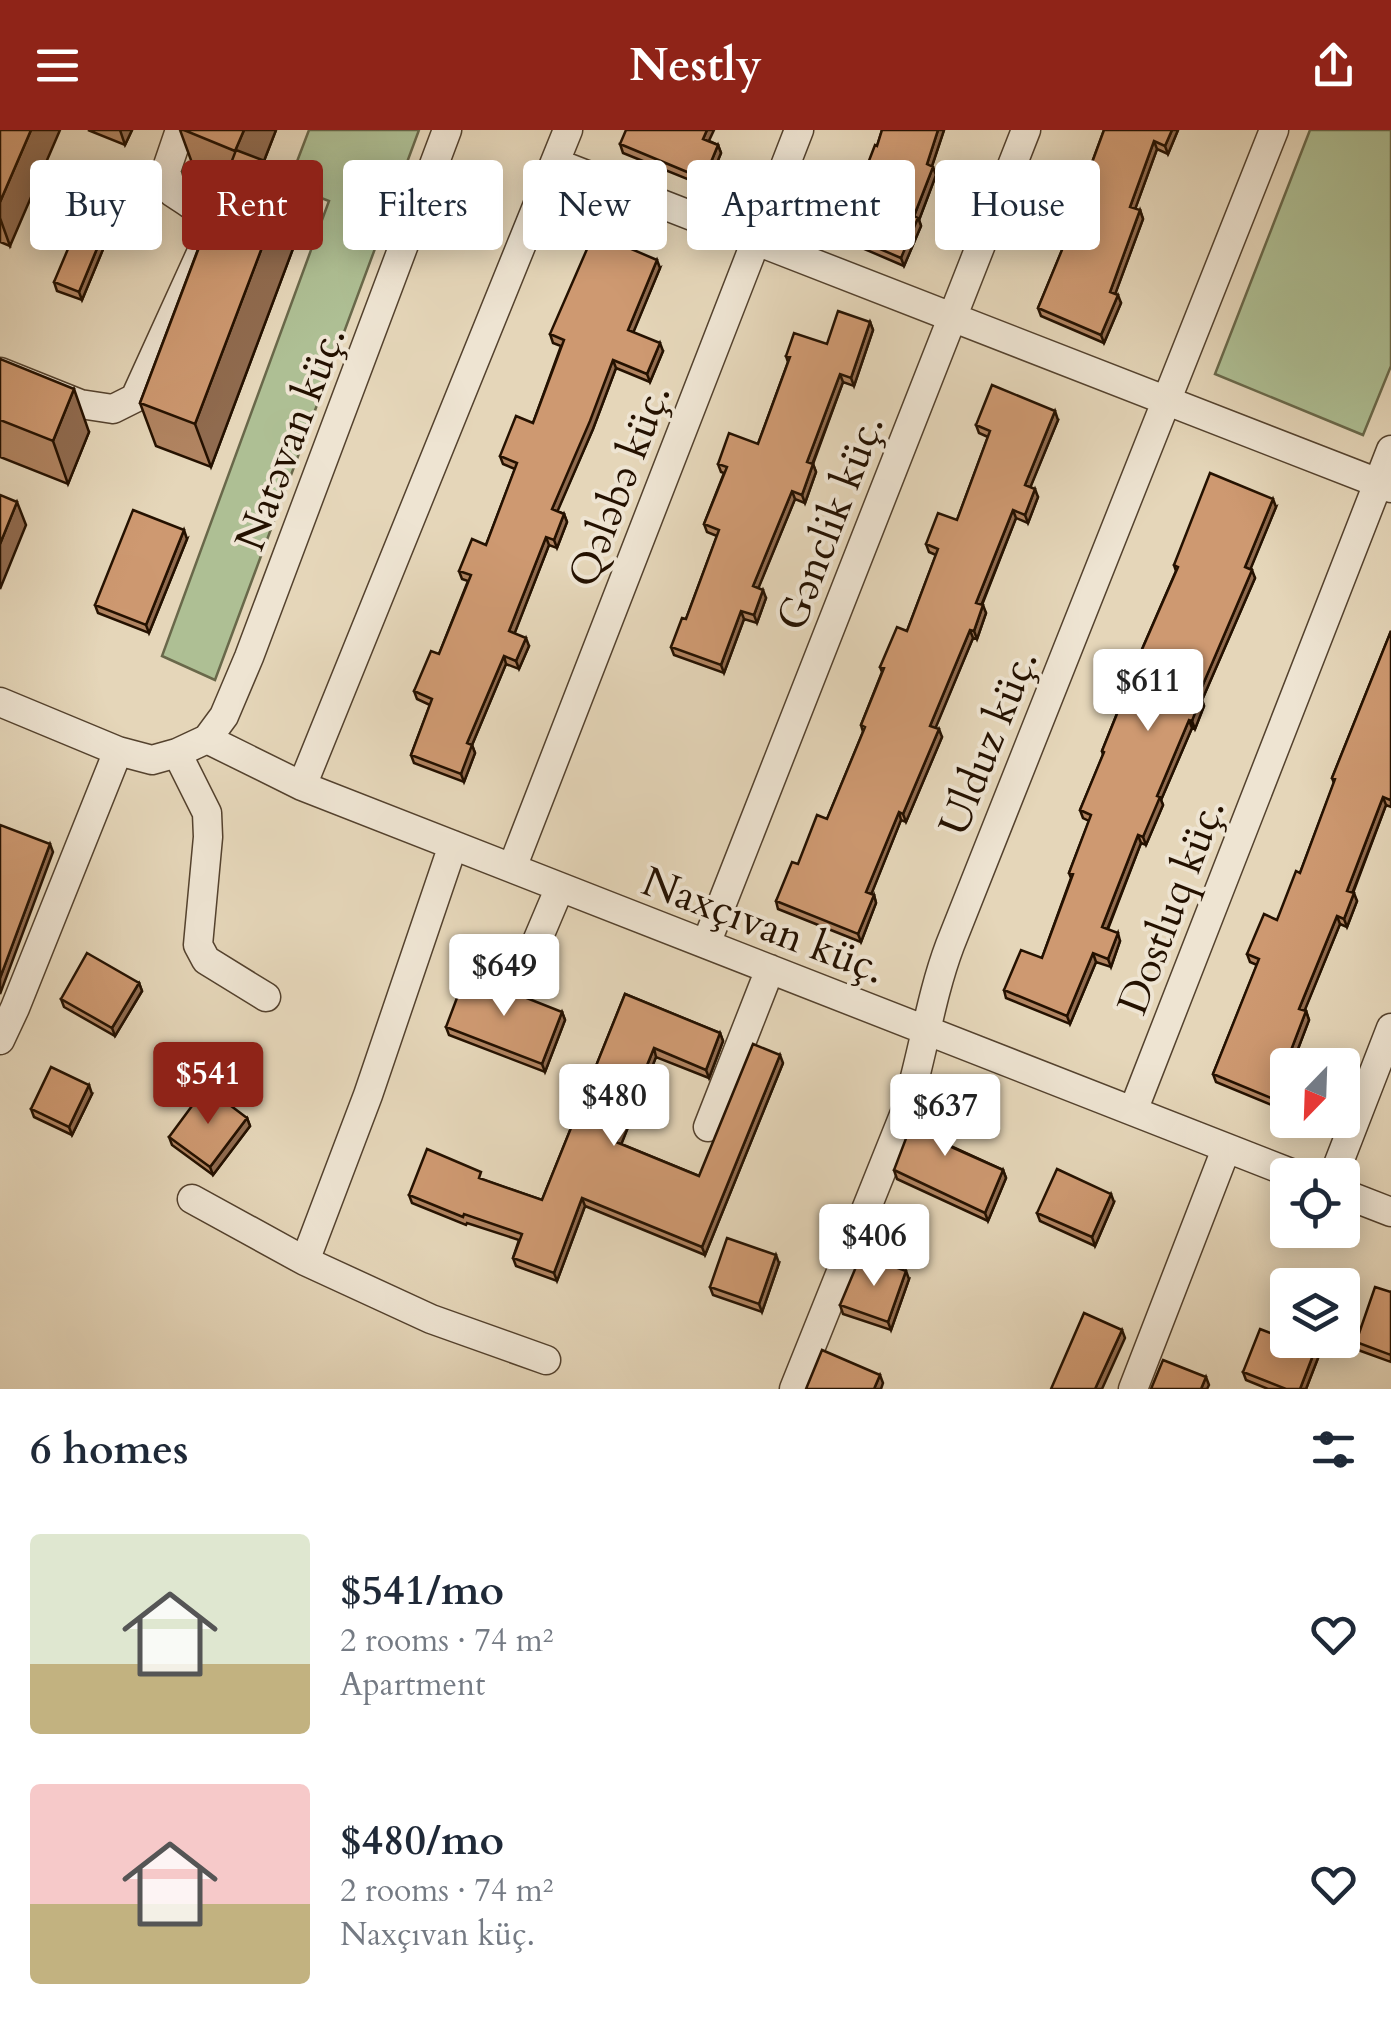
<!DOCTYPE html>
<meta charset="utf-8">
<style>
:root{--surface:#fff;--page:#f6f6f7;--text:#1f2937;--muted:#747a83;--accent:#8f2418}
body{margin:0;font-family:Cardo,serif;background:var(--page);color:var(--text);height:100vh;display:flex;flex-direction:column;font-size:38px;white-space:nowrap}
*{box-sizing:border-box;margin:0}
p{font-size:32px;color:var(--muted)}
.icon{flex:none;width:55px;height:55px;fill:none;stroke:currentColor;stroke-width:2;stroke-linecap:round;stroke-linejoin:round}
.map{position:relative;height:1259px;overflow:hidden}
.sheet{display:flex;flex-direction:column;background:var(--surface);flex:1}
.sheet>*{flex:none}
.banner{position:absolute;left:30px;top:30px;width:1332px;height:90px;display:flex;gap:20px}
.needle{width:65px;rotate:203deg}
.buttons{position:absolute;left:1270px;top:918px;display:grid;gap:20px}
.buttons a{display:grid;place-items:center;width:90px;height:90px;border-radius:10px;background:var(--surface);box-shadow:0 5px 25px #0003;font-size:50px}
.price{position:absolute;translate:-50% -85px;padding:0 22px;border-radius:10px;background:#fff;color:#222;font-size:32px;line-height:65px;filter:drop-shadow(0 2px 5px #0008)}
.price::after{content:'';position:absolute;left:50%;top:60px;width:30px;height:22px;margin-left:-15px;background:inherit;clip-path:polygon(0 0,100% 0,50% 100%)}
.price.active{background:var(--accent);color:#fff}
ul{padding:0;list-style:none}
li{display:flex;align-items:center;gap:30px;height:250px;padding:0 30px}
li span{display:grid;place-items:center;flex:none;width:280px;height:200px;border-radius:10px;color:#555}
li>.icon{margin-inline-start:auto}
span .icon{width:120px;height:120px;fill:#fffc;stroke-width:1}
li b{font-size:42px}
h2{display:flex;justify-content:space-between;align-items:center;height:120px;padding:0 30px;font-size:42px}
.chip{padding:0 35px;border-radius:10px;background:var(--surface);box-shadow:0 5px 25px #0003;font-size:35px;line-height:90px}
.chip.active{background:var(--accent);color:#fff}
header{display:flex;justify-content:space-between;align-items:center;height:130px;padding:0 30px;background:var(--accent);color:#fff;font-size:45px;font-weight:700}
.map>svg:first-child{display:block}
.green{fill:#aebf94;stroke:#69684a;stroke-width:2.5}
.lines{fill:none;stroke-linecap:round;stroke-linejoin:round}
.minor-casing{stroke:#54422e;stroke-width:31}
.minor{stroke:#eee4d2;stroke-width:28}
.wall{fill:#b18461;stroke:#241100;stroke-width:2.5}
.shaded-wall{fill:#906b4f;stroke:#241100;stroke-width:2.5}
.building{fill:#ce9971;stroke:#241100;stroke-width:2.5}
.labels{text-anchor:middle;stroke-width:8;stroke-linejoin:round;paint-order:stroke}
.street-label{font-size:42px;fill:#241100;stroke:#eee4d2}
</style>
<header><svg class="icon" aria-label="menu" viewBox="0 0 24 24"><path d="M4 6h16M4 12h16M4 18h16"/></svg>Nestly<svg class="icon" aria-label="share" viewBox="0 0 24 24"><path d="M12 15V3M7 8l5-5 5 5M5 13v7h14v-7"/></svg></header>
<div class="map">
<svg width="1391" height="1259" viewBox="0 0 1391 1259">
<rect width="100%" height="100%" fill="#e5d6b9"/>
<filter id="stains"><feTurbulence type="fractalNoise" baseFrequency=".002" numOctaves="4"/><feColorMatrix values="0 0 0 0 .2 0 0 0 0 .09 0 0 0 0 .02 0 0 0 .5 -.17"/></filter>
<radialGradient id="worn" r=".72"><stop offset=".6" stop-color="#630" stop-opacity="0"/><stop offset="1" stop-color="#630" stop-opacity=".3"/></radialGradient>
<path class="green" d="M309 0H419L215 550 162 526 329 71 288 55Z
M1310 0H1391V236L1363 305 1215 244Z"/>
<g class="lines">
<defs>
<path id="minor" d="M556 33 1391 358
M0 242 80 274 113 279 135 268 201 123C211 83 204 83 172 62L166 41 180 0
M0 572 118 621 152 630 177 623 207 609 224 586 249 527 447 0
M207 609 302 656 1296 1045
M177 623 207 683 208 707 198 815 206 830 266 867
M302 656 568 0
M512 738 799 0
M706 814 1026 0
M521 849 560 757
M0 910 15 878 118 621
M1133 981 1391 320
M708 997 770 839
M1334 1045 1391 898
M1342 1063 1391 1082
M192 1069 305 1131 431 1189 546 1230
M305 1131 368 965 453 715
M794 1259 906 980C923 925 930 868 950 815L1274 0
M1133 1259 1226 1019"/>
</defs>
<use href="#minor" class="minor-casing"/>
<use href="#minor" class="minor"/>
</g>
<path class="wall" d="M0 0 10 116 0 112Z
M88 0H132L125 15Z
M180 0H276L264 31 306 84 211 337 156 316 140 273 223 53 195 41Z
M882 0H944L932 36 936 45 919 90 921 96 904 136 841 109 838 101 877 16Z
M1104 0H1178L1168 24 1157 19 1135 79 1140 80 1143 89 1115 164 1121 173 1104 213 1041 186 1038 178 1063 118 1062 114Z
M709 11 718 15 721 23 707 57 623 23 620 14Z
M130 54 82 170 57 161 54 152Z
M660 138 633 202 663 221 650 252 616 238 593 299 557 381 564 384 567 392 557 418 549 415 514 504 529 516 519 539 506 534 472 615 475 623 464 652 414 633 411 625 430 575 417 569 414 561 439 524 468 451 462 449 459 441 486 415 515 339 503 334 500 326 533 293 561 216 553 213 550 204Z
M870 192 873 200 854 256 843 252 813 334 816 342 805 373 795 369 758 458 766 468 757 493 744 489 724 543 674 525 671 517 686 489 717 406 707 402 704 394 724 343 721 342 718 334 758 314 788 232 786 226 827 214Z
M0 229 89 302 68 354 0 327Z
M1058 290 1030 357 1038 367 1028 393 1016 388 982 475 986 483 977 509 973 508 935 598 942 607 906 692 901 690 871 764 874 765 876 773 861 812 778 779 776 771 827 689 863 602 861 595 882 542 880 537 907 501 936 425 929 422 926 414 957 390 988 307 979 303 976 295Z
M1276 377 1250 439 1255 448 1202 570 1204 576 1195 599 1192 598 1161 670 1163 675 1146 715 1141 713 1108 799 1120 811 1111 837 1096 832 1070 894 1006 868 1004 860 1042 828 1071 748 1069 743 1089 691 1083 688 1080 680 1103 625 1102 621 1124 566 1123 563 1176 441 1174 435Z
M187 409 149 503 98 483 95 475Z
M1391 501V677L1386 675 1353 763 1357 771 1347 797 1340 794 1304 881H1306L1309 890 1293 932 1294 935H1288L1279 978 1216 952 1213 944 1257 835 1250 832 1247 824 1277 790 1300 743 1334 653 1332 648Z
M139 853 142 861 115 906 64 877 61 869Z
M625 864 720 903 723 911 709 948 656 927 621 1014 699 1046 783 933 705 1125 585 1076 557 1151 516 1136 513 1128 519 1110 467 1093 466 1095 412 1073 409 1065 484 1050 542 1070Z
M562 882 565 890 545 942 449 905 446 897Z
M92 964 72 1005 34 987 31 979Z
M957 981 944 1013 1003 1040 1006 1048 988 1091 897 1049 894 1040Z
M247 988 250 996 213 1045 172 1015 169 1007Z
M1114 1072 1095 1116 1040 1091 1037 1083Z
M779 1133 762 1182 713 1165 710 1157Z
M909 1149 891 1200 843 1184 840 1175Z
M1391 1162V1232L1358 1220 1356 1212Z
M1318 1228 1306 1259H1268L1246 1250 1243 1242Z"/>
<path class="shaded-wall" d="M31 0H60L10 116 0 88V72Z
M120 0H132L125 15Z
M244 0H276L251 64 235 21Z
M707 0H714L706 17 703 9Z
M938 0H944L930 42 927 34Z
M1172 0H1178L1168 24 1165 16Z
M1154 11 1157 19 1133 85 1130 77Z
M718 15 721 23 707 57 704 49Z
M933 37 936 45 919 90 921 96 904 136 901 128 914 86Z
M291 41 306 84 211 337 195 294Z
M127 46 130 54 82 170 79 162Z
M1140 80 1143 89 1113 170 1110 162Z
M657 130 660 138 631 208 628 200Z
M1118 165 1121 173 1104 213 1101 205Z
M870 192 873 200 854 256 851 248Z
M660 213 663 221 650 252 647 244Z
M613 230 616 238 593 299 555 387 552 379Z
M840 244 843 252 810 340 807 332Z
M74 259 89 302 68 354 53 311Z
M1055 281 1058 290 1028 363 1025 355Z
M813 334 816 342 805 373 802 365Z
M1035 359 1038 367 1028 393 1025 385Z
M792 361 795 369 756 464 753 456Z
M1273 369 1276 377 1248 445 1245 437Z
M17 372 26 395 0 459V414Z
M1013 380 1016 388 979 481 976 473Z
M564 384 567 392 557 418 554 410Z
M184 400 187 409 149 503 146 495Z
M546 407 549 415 512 510 509 501Z
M1252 440 1255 448 1202 570 1204 576 1195 599 1192 591 1198 566Z
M763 460 766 468 757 493 754 485Z
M983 475 986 483 977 509 974 501Z
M741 481 744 489 724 543 721 535Z
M970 500 973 508 933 604 930 596Z
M526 508 529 516 519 539 516 531Z
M504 526 506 534 472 615 475 623 464 652 461 644 467 613Z
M1189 590 1192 598 1161 670 1163 675 1146 715 1143 707 1157 666Z
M939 599 942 607 906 692 903 684Z
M1383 667 1386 675 1350 769 1347 761Z
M899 682 901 690 869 770 866 762Z
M1138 705 1141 713 1105 805 1102 797Z
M50 714 53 722 0 864V848Z
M1354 763 1357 771 1347 797 1344 789Z
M874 765 876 773 861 812 858 804Z
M1337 786 1340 794 1302 887 1299 879Z
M1118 803 1120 811 1111 837 1108 829Z
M1093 823 1096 832 1070 894 1067 886Z
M139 853 142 861 115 906 112 898Z
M1306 881 1309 890 1293 932 1294 935H1290L1288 928Z
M562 882 565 890 545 942 542 934Z
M720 903 723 911 709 948 706 940Z
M654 918 656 927 619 1020 616 1012Z
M780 925 783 933 705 1125 702 1117Z
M1288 942V957L1279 978 1276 970Z
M89 955 92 964 72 1005 69 997Z
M954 973 957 981 941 1019 938 1011Z
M247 988 250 996 213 1045 210 1037Z
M1003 1040 1006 1048 988 1091 985 1083Z
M1111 1064 1114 1072 1095 1116 1092 1107Z
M582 1068 585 1076 557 1151 554 1143Z
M776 1125 779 1133 762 1182 759 1174Z
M906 1141 909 1149 891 1200 888 1192Z
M1122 1200 1125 1208 1102 1259H1095Z
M1315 1220 1318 1228 1306 1259H1300Z
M880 1245 883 1253 881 1259H874Z
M1206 1247 1209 1255 1207 1259H1201Z"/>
<path class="building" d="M0 0H31L0 72Z
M184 0H244L235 21Z
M626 0H707L703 9 718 15 704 49 620 14Z
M882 0H938L927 34 933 37 914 86 918 88 901 128 838 101 855 61 857 62 875 15 877 16Z
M1104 0H1172L1165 16 1154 11 1130 77 1140 80 1110 162 1118 165 1101 205 1038 178 1064 115 1062 114Z
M236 20 291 41 195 294 140 273Z
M103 36 127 46 79 162 54 152Z
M594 103 657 130 628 200 660 213 647 244 613 230 590 291 552 379 564 384 554 410 546 407 509 501 526 508 516 531 504 526 467 613 472 615 461 644 411 625 432 569 414 561 431 521 439 524 471 445 459 441 472 409 486 415 517 333 500 326 516 286 533 293 564 210 550 204Z
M838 181 870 192 851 248 840 244 807 332 813 334 802 365 792 361 753 456 763 460 754 485 741 481 721 535 671 517 682 488 686 489 719 400 704 394 727 337 718 334 729 303 758 314 790 227 786 226 794 203 827 214Z
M0 229 74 259 53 311 0 290Z
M992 255 1055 281 1025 355 1035 359 1025 385 1013 380 976 473 983 475 974 501 970 500 930 596 939 599 903 684 899 682 866 762 874 765 858 804 776 771 792 732 798 734 817 685 827 689 865 597 861 595 884 538 880 537 897 497 907 501 938 419 926 414 938 383 957 390 990 301 976 295Z
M1210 343 1273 369 1245 437 1252 440 1198 566 1201 568 1192 591 1189 590 1157 666 1160 667 1143 707 1138 705 1102 797 1118 803 1108 829 1093 823 1067 886 1004 860 1021 820 1042 828 1073 744 1069 743 1091 685 1080 680 1104 622 1102 621 1125 564 1123 563 1178 437 1174 435Z
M0 365 17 372 0 414Z
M133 380 184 400 146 495 95 475Z
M1391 501V668L1390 670 1383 667 1347 761 1354 763 1344 789 1337 786 1299 879 1306 881 1288 928 1293 930 1290 935H1288V942L1276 970 1213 944 1259 829 1247 824 1264 784 1277 790 1296 741 1300 743 1335 649 1332 648Z
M0 695 50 714 0 848Z
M87 823 139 853 112 898 61 869Z
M466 844 562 882 542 934 446 897Z
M625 864 720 903 706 940 654 918 616 1012 699 1046 753 914 780 925 702 1117 582 1068 554 1143 513 1128 522 1104 464 1084 463 1087 409 1065 427 1019 481 1042 479 1048 542 1070Z
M51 937 89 955 69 997 31 979Z
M206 957 247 988 210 1037 169 1007Z
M924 961 954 973 938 1011 1003 1040 985 1083 894 1040Z
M1057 1039 1111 1064 1092 1107 1037 1083Z
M727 1108 776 1125 759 1174 710 1157Z
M861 1125 906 1141 888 1192 840 1175Z
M1375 1157 1391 1162V1225L1356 1212Z
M1084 1183 1122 1200 1095 1259H1051Z
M1260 1199 1315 1220 1300 1259H1286L1243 1242Z
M822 1220 880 1245 874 1259H806Z
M1163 1230 1206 1247 1201 1259H1151Z"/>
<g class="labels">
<g class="street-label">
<text transform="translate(289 308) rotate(-69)" y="15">Natəvan küç.</text>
<text transform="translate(618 355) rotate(-69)" y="15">Qələbə küç.</text>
<text transform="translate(829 392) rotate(-69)" y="15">Gənclik küç.</text>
<text transform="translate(987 612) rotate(-68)" y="15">Ulduz küç.</text>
<text transform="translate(1170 776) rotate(-69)" y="15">Dostluq küç.</text>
<text transform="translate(764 794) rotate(21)" y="15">Naxçıvan küç.</text>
</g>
</g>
<rect width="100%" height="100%" filter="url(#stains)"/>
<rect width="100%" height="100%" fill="url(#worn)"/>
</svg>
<div class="buttons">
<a><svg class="needle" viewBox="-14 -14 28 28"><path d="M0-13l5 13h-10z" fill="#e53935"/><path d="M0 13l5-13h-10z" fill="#747a83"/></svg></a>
<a><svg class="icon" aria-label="locate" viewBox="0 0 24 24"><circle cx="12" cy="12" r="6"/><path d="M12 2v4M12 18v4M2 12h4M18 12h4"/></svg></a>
<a><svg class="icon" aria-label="layers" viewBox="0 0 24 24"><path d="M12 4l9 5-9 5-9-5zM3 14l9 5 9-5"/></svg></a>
</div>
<b class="price" style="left:1148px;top:604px">$611</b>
<b class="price" style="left:504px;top:889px">$649</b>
<b class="price active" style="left:208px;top:997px">$541</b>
<b class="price" style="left:614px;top:1019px">$480</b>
<b class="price" style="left:945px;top:1029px">$637</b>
<b class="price" style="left:874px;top:1159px">$406</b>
<div class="banner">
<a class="chip">Buy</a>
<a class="chip active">Rent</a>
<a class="chip">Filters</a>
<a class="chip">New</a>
<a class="chip">Apartment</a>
<a class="chip">House</a>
</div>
</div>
<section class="sheet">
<h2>6 homes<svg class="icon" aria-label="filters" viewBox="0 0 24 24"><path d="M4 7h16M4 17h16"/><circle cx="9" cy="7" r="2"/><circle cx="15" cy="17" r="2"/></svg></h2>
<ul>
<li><span style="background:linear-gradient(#dfe7d0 65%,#c2b280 0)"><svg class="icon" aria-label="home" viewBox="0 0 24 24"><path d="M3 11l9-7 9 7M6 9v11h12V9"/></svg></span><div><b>$541/mo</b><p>2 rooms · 74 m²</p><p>Apartment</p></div><svg class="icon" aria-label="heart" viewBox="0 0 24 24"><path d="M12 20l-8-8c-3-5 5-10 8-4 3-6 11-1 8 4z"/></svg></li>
<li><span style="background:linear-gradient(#f6c9c9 60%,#c2b280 0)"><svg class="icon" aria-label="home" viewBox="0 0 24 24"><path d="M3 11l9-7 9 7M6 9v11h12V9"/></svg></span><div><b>$480/mo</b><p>2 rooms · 74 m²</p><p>Naxçıvan küç.</p></div><svg class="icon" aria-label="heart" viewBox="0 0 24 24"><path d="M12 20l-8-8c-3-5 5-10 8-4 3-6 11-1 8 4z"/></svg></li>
</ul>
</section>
